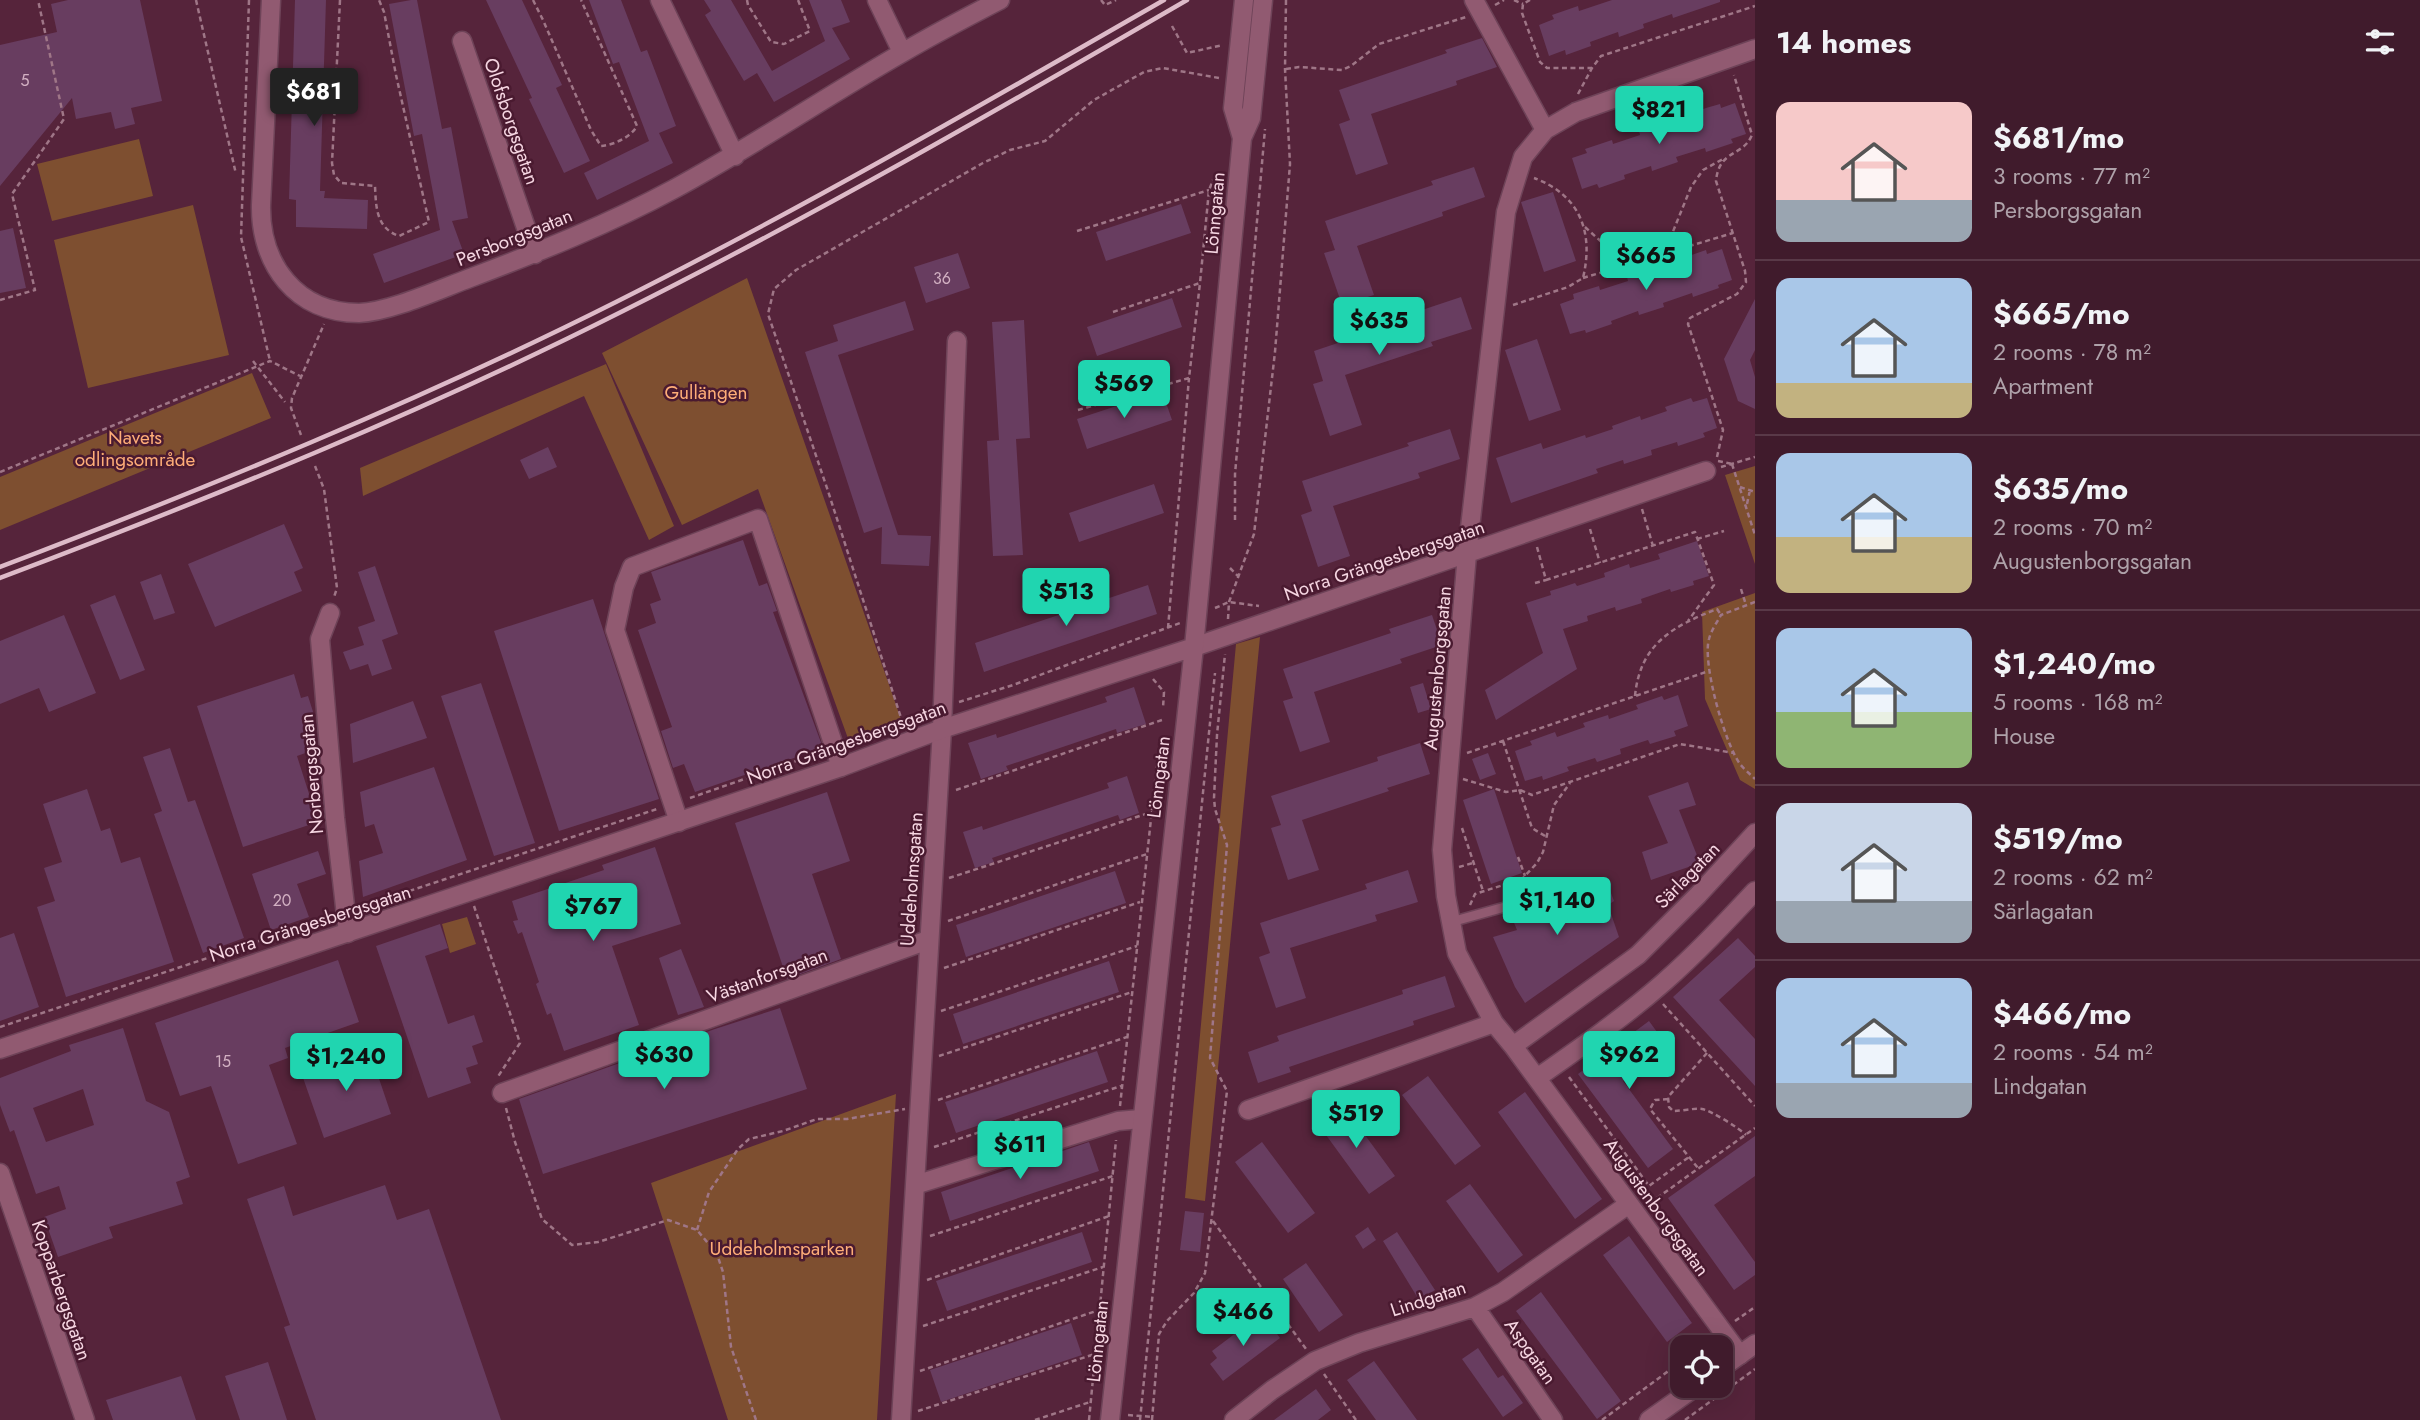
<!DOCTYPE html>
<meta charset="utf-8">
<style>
:root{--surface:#401b2c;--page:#4b2838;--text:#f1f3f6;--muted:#aea1a9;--line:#593948;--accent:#20d5b0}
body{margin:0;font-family:Jost,sans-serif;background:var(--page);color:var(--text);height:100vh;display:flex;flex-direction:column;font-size:26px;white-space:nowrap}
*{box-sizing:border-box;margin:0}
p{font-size:23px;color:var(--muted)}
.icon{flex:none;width:38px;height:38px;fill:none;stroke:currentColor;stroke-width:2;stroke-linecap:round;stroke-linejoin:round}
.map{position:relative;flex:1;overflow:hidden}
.panel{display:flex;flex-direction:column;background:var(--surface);width:665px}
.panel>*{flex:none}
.controls{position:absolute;left:1670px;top:1335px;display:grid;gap:14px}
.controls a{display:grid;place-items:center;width:63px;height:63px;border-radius:14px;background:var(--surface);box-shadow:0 7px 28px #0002,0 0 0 2px var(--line);font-size:35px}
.price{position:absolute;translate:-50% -60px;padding:0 16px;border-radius:7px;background:var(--accent);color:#111;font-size:23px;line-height:46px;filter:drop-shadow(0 2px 4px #0008)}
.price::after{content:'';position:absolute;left:50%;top:42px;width:21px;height:16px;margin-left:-10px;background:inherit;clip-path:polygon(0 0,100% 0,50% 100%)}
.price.active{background:#222;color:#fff}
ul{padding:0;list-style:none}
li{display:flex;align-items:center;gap:21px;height:175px;padding:0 21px}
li+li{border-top:2px solid var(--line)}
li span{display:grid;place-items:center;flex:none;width:196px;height:140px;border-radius:14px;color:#555}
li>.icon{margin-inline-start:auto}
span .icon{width:84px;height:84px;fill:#fffc;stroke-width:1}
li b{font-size:30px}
h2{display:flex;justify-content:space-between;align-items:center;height:84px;padding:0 21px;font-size:30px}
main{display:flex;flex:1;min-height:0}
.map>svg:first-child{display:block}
.green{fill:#7e4f30}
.building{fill:#683d60;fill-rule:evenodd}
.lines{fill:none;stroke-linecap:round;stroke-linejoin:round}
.service-casing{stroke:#6e4358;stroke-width:12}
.minor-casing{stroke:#6e4358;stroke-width:21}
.tertiary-casing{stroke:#6e4358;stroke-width:21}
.path{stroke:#9f7687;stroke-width:2.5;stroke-dasharray:5 3.5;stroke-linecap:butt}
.service{stroke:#915a71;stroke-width:9}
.minor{stroke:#915a71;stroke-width:18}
.tertiary{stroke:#915a71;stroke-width:18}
.rail{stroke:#ddbac8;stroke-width:4.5}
.labels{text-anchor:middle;stroke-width:5;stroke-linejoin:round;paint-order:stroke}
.number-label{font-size:16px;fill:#d2b0c2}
.street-label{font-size:19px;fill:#f6d6e2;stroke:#4a1a30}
.park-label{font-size:19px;fill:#fead78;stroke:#4a1a30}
</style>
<main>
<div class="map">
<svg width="1755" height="1420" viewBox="0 0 1755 1420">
<rect width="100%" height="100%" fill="#56243b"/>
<path class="green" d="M139 139 153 196 52 221 37 164Z
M193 205 229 355 88 388 54 240Z
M747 278 902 722 850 744 758 489 682 525 602 353Z
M606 364 674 526 649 540 584 396 363 496 360 468Z
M252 373 271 418 0 530V477Z
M1755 466V564L1725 475Z
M1755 593V789L1740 780 1705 699 1702 612Z
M1260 637 1205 1201 1185 1198 1236 644Z
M467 917 476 944 450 953 442 924Z
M896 1094 877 1420H728L651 1183Z"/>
<path class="building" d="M68 0H140L162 101 131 108 135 124 115 129 111 112 76 119 72 98 0 186V45L57 32 51 4Z
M295 0H326L320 191H325L324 198 368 200 367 229 296 227V200L289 199Z
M411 0H417L442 129 451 127 468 218 452 221 464 254 384 283 373 254 440 230 422 134 414 136 389 4Z
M486 0H522L562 85 556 88 590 161 564 173 529 99 532 98Z
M589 0H621L641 52 647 50 676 126 659 133 673 163 597 200 584 173 649 141 619 62 613 64Z
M704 0H731L772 71 825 41 809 0H841L850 22 832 28 850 59 774 102 757 73 744 81 705 15 711 11Z
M1612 0H1720V2L1673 18 1672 14 1643 24 1644 28 1619 37 1618 32 1590 42 1591 46 1566 55 1565 50 1549 56 1539 25 1554 19 1552 15 1578 6 1579 11Z
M1482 38 1497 67 1456 81 1457 85 1371 114 1388 164 1356 175 1339 124 1350 120 1339 90 1447 53 1445 50Z
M1735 103 1746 134 1731 139 1733 143 1706 152 1705 148 1676 157 1678 162 1652 171 1651 166 1624 175 1625 179 1599 188 1597 184 1582 189 1572 158 1587 153 1585 149 1612 140 1613 144 1640 135 1639 131 1665 122 1666 127 1694 117 1693 113 1706 108 1720 104 1721 108Z
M1474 167 1485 197 1442 212 1443 216 1357 246 1374 295 1342 305 1324 253 1335 250 1325 221 1433 185 1431 181Z
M1553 192 1576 261 1544 272 1521 202Z
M1181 204 1191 233 1106 261 1096 232Z
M13 228 26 288 0 293V231Z
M1722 249 1732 280 1718 285 1719 288 1693 297 1692 293 1663 303 1664 307 1639 315 1638 311 1611 321 1612 324 1586 333 1585 330 1570 334 1560 304 1574 299 1573 294 1599 286 1600 290 1628 281 1627 277 1652 269 1653 272 1681 263 1680 259 1706 250 1707 254Z
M958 253 970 288 926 303 914 267Z
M1461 297 1472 329 1431 342 1433 346 1345 375 1362 425 1330 436 1313 384 1323 381 1314 351 1421 315 1419 311Z
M1172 298 1182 327 1097 356 1087 327Z
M1755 299V350L1750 360 1755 377V409L1738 401 1724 359Z
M905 301 914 330 838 355 898 535 931 536 929 566 881 564 882 527 864 533 805 352 838 341 833 325Z
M1024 320 1030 438 1016 439 1023 555 993 556 987 441 999 440 992 322Z
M1537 339 1561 410 1529 421 1505 350Z
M1162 391 1172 420 1087 449 1077 419Z
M1691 398 1693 402 1707 398 1717 428 1703 433 1705 437 1678 446 1677 442 1651 450 1652 455 1624 464 1623 460 1596 469 1598 473 1511 503 1496 458 1541 443 1543 449 1585 435 1586 438 1613 429 1612 426 1640 416 1641 420 1667 411 1665 407Z
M1450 429 1460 459 1418 473 1420 478 1333 506 1350 556 1318 567 1301 515 1312 511 1302 481 1409 446 1407 443Z
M548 447 557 467 529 479 520 460Z
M1154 484 1164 513 1079 542 1069 513Z
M284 524 303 568 294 572 302 591 215 627 188 564Z
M743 540 759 586 767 583 777 611 773 612 823 748 695 792 684 764 673 768 661 731 672 727 638 630 656 623 650 604 661 600 651 572Z
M1697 541 1709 576 1693 581 1694 585 1671 592 1670 589 1641 599 1642 603 1616 611 1615 607 1587 616 1588 621 1563 629 1577 669 1496 720 1485 690 1543 653 1526 603 1551 595 1550 591 1563 587 1575 583 1577 586 1605 577 1604 573 1629 564 1630 568 1660 559 1658 554Z
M375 566 398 634 382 640 392 669 372 676 368 664 350 670 343 652 364 645 358 627 375 621 358 572Z
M161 574 175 613 154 620 140 582Z
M1148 585 1157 614 984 672 975 643Z
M115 595 145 670 120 680 90 605Z
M593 599 659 799 559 831 494 631Z
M64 615 96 693 49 712 39 688 0 704V641Z
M1432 615 1442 645 1400 659 1402 663 1314 692 1330 742 1300 752 1283 701 1293 698 1283 669 1391 633 1389 629Z
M294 674 301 698 308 696 315 718 305 721 314 750 297 756 318 822 243 847 197 706Z
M481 683 535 843 494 856 441 696Z
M1423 683 1431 709 1418 713 1410 687Z
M1134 687 1146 724 1117 733 1116 729 1006 766 1008 770 981 779 968 743 996 734 997 738 1107 702 1105 697Z
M1678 695 1688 726 1674 731 1676 736 1650 744 1648 740 1620 749 1621 754 1597 762 1595 758 1567 767 1569 771 1543 780 1542 776 1525 781 1515 751 1532 745 1530 741 1555 732 1557 737 1585 727 1583 723 1608 715 1609 719 1638 709 1636 705 1662 696 1664 700Z
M413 701 427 738 353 763 350 724Z
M1420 743 1430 774 1387 788 1389 791 1302 820 1319 870 1288 880 1271 828 1281 825 1271 796 1378 761 1377 757Z
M170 748 188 802 195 800 244 938 203 953 154 814 162 811 143 757Z
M1488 753 1496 774 1480 780 1472 759Z
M434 767 467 860 363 897 359 861 383 853 374 824 365 827 360 792Z
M1127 776 1139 813 1120 820 1118 815 992 858 994 862 975 868 963 832 982 826 983 830 1109 788 1107 783Z
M1688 782 1696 805 1679 810 1700 863 1651 880 1642 852 1668 843 1648 796Z
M87 789 101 831 110 828 121 863 140 857 174 962 66 997 37 907 55 901 44 868 62 862 43 804Z
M1494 789 1522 873 1491 884 1463 800Z
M827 792 850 861 812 874 841 959 787 979 735 823Z
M655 847 681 924 612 946 639 1025 564 1051 551 1013 547 1015 536 984 539 982 522 932 518 934 513 921 518 920 512 901 604 870 602 865Z
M318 851 326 874 297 884 309 917 271 930 252 874Z
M1408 870 1418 902 1375 915 1377 921 1290 948 1306 998 1276 1008 1259 957 1270 953 1260 923 1367 889 1365 884Z
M1115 871 1126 903 966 957 956 925Z
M1606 880 1614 901 1608 905 1619 937 1525 1003 1515 987 1493 937 1517 930 1510 913 1518 908Z
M440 924 448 948 425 956 448 1024 474 1015 483 1042 472 1046 478 1064 466 1068 471 1083 428 1098 376 946Z
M14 933 39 1007 0 1021V938Z
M1738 938 1755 956V967L1719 1000 1755 1039V1086L1673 997Z
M681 949 704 1007 678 1015 659 958Z
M338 960 359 1022 285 1048 288 1058 269 1065 297 1144 238 1164 211 1086 180 1096 155 1023Z
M1109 961 1119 992 963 1044 953 1014Z
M1445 976 1455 1007 1413 1021 1414 1025 1289 1067 1291 1072 1258 1083 1248 1052 1279 1041 1277 1036 1403 994 1402 990Z
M780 1008 807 1089 543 1174 519 1099 715 1029Z
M1649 1021 1668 1047 1623 1081 1673 1149 1648 1168 1578 1074Z
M123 1028 146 1101 169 1112 190 1177 176 1182 183 1204 109 1227 113 1238 58 1257 44 1217 66 1209 59 1186 36 1194 14 1130 10 1132 0 1105V1078L71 1051 69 1045ZM83 1089 94 1125 46 1142 33 1108Z
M369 1049 391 1114 324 1138 301 1072Z
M1097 1051 1108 1082 956 1133 945 1102Z
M1428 1076 1481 1146 1455 1165 1402 1095Z
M1525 1092 1602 1199 1575 1219 1498 1112Z
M1343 1105 1395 1176 1369 1194 1318 1124Z
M1755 1136V1176L1714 1205 1755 1262V1275L1734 1290 1668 1198Z
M1089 1142 1099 1171 950 1221 941 1192Z
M1262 1142 1315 1213 1288 1233 1235 1162Z
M1470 1184 1523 1255 1498 1273 1446 1201Z
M385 1185 397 1220 429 1209 501 1420H316L284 1327 290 1325 247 1199 284 1186 293 1216Z
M1185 1211 1204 1213 1200 1252 1180 1250Z
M1368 1227 1376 1240 1363 1249 1355 1236Z
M1082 1232 1092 1262 947 1311 936 1281Z
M1397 1232 1435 1290 1419 1300 1383 1241Z
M1629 1236 1692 1323 1667 1342 1603 1255Z
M1306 1263 1343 1315 1319 1332 1283 1279Z
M1541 1292 1621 1401 1597 1419 1516 1311Z
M1253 1320 1258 1327 1267 1320 1280 1338 1223 1381 1210 1364 1217 1358 1212 1351Z
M1071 1323 1082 1355 941 1402 930 1370Z
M1478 1348 1498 1378 1503 1375 1523 1403 1503 1417 1462 1359Z
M1374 1361 1417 1420H1376L1347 1380Z
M268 1362 287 1420H240L225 1376Z
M181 1376 196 1420H113L106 1400Z
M1316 1389 1331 1410 1318 1420H1274Z"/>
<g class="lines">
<defs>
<path id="service" d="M1451 922 1512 905"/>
<path id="minor" d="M271 0 261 205C260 264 296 313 359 313 390 312 440 289 470 278 539 252 609 224 674 189 752 147 825 97 902 53 934 34 967 17 1000 0
M660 0 735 156
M877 0 902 52
M1474 0 1545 130
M462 41 535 254
M330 613 320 639 335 818 348 933
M1194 647 1706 471
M679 822 615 630 624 587 632 567 758 519 841 767
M1513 1046 1638 955 1698 895 1755 833
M1537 1078C1580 1048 1623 1018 1663 983 1696 954 1725 923 1755 891
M502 1093 928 940
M1248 1110 1494 1023
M0 1173 85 1420
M915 1185 1118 1121 1141 1119
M1475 1307 1553 1420
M1740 1355 1513 1046 1494 1023 1457 953 1446 896 1442 850 1467 554 1506 212 1523 157 1545 130 1576 112 1755 49
M901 1420 942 729 957 341
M1234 1420 1272 1390 1315 1361 1359 1343 1475 1307 1503 1292 1629 1204"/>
<path id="tertiary" d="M1242 138 1233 108 1244 0
M0 1049 841 767 942 729 1194 647
M1720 1369 1755 1344
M1110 1420 1194 647 1242 138 1251 118 1263 0
M1649 1420 1697 1386"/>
</defs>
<use href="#service" class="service-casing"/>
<use href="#minor" class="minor-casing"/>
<use href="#tertiary" class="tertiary-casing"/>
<path class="path" d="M196 0 236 174
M249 0 241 237 270 361
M340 0 332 163 334 175 341 183 375 186C376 207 376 228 399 236L429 222 396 75 384 12 379 0
M533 0 543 20 591 130 601 146C614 145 631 137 637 126L581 0
M747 0 748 5 771 42 784 44 810 31 798 0
M1101 0 1105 5 1116 0
M1514 0 1523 4
M1530 0 1523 4 1522 13 1540 62 1547 68H1592
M1495 5 1504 0
M1172 26 1187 53 1223 45
M1286 69 1299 67 1342 70 1351 66 1379 44 1466 17
M1578 94 1592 68 1601 56 1755 6
M1585 227 1627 265
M1077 231 1209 190
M1610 250 1653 257 1672 234 1691 187 1703 170 1723 159
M1583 278 1733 233
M0 300 35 290 12 194 64 119 38 0
M1513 305 1568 287 1583 278C1594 232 1580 195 1534 178
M1113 312 1200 283 1209 190 1213 180
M253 361 285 402
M1078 410 1189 378 1200 283
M301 435 291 408 292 398 324 324
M1717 457 1723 430 1688 324 1690 318 1737 294 1746 282 1745 271 1716 181C1719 149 1743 157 1752 135L1734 75
M1718 461 1732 464
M1732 464 1755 535
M315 466 324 489 337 588 334 597
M1721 467 1755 457
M0 472 270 361 300 376
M1740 487 1755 492
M1747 504 1750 490
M1642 509 1653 546
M1235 520V474L1265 129
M1590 529 1600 563
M1697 539 1724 531
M1537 547 1546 580 1695 532 1714 585 1688 621
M1230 568 1238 576
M1535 583 1546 580
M1741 589 1746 605
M1755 602 1721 615C1717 622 1711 631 1709 639 1702 663 1725 744 1740 764 1744 769 1750 774 1755 779
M1215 608 1229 602 1259 606
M1228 619 1229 602 1254 534 1275 352 1290 164 1285 69 1286 0
M1168 628 1189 378
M1153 679 1164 692 1163 708
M1635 696C1640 644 1673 626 1717 609L1721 615
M959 702 1013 685 1180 623
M903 724 828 491 768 314 774 289 796 270 983 163 1010 150 1045 141 1094 100 1144 72 1163 68 1219 78
M1503 741 1532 828 1545 836
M849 743 917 719 925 710
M1467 753 1709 671
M1463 779 1506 792 1520 790 1532 795 1680 744 1734 753
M956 790 1162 720
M690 798 819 753
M1462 828 1483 891
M1518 857 1525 876
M1459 867 1473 863
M949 878 1152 812
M1470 905 1475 894 1522 879 1537 863 1543 852 1554 805 1570 783
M474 906 520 1043 497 1078
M361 907 657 809
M948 921 1147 854
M944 968 1140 902
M1663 1004 1755 1106
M941 1011 1137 946
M0 1027 328 918
M1707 1053 1668 1097 1669 1107 1673 1111C1682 1111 1693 1108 1702 1109 1710 1110 1739 1128 1746 1135
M939 1056 1132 992
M1569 1077 1649 1186 1689 1157
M1668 1099 1655 1100 1650 1109 1698 1168
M938 1100 1127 1037
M1120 1106 1158 754
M506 1108 515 1142 542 1219 572 1245 598 1242 668 1220 697 1230 717 1254 723 1272 731 1347 756 1420
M934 1147 1121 1086
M1650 1203 1755 1128
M1213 1221 1306 1349
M697 1230 709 1192 738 1149 749 1139 783 1131 817 1119H847L905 1109
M930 1236 1113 1176
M927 1280 1109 1216
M1735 1321 1755 1307
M923 1326 1103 1267
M1700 1348 1710 1340
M920 1371 1099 1310
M1324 1374 1356 1420
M918 1411 1095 1354
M1128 1415 1153 1417
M1035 1420 1090 1402
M1089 1420 1116 1140
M1140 1420 1215 673
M1152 1420 1159 1334 1167 1321 1194 1293 1205 1273 1227 1091 1210 1058 1227 845 1215 809 1214 798 1217 735 1225 654
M1602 1420 1682 1361
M1685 1420 1755 1369"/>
<use href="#service" class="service"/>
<use href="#minor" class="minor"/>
<use href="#tertiary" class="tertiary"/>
<path class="rail" d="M0 567C209 487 417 402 616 302 803 208 983 104 1164 0
M0 578C211 498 421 413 623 311 815 215 1001 108 1187 0"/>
</g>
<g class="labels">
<g class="number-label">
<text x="25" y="86">5</text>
<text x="942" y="284">36</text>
<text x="282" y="906">20</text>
<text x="223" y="1067">15</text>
</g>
<g class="street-label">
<text transform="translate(512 121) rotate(71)" y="7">Olofsborgsgatan</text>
<text transform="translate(1214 213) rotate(-85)" y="7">Lönngatan</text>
<text transform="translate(514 237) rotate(-22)" y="7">Persborgsgatan</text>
<text transform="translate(1384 560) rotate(-19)" y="7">Norra Grängesbergsgatan</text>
<text transform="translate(1437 668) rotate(-85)" y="7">Augustenborgsgatan</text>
<text transform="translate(846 742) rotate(-20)" y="7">Norra Grängesbergsgatan</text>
<text transform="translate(311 774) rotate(-95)" y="7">Norbergsgatan</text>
<text transform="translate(1158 777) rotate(-83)" y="7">Lönngatan</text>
<text transform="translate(1687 875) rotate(-46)" y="7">Särlagatan</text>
<text transform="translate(911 879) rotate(-86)" y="7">Uddeholmsgatan</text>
<text transform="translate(310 923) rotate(-18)" y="7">Norra Grängesbergsgatan</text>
<text transform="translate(767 975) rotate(-20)" y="7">Västanforsgatan</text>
<text transform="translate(1657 1207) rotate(54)" y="7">Augustenborgsgatan</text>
<text transform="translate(62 1290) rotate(71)" y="7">Kopparbergsgatan</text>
<text transform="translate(1428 1298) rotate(-18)" y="7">Lindgatan</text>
<text transform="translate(1097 1341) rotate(-84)" y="7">Lönngatan</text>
<text transform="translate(1531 1351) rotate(55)" y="7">Aspgatan</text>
</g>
<g class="park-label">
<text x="706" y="399">Gullängen</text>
<text x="135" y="444">Navets<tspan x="135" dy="22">odlingsområde</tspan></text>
<text x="782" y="1255">Uddeholmsparken</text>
</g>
</g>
</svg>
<div class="controls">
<a><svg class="icon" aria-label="locate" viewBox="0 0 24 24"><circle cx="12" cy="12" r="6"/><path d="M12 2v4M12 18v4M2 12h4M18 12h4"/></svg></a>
</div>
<b class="price active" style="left:314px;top:128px">$681</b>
<b class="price" style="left:1659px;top:146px">$821</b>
<b class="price" style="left:1646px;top:292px">$665</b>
<b class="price" style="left:1379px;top:357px">$635</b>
<b class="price" style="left:1124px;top:420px">$569</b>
<b class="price" style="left:1066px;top:628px">$513</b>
<b class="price" style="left:1557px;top:937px">$1,140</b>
<b class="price" style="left:593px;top:943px">$767</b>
<b class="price" style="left:664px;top:1091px">$630</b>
<b class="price" style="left:1629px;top:1091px">$962</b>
<b class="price" style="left:346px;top:1093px">$1,240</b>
<b class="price" style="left:1356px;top:1150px">$519</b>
<b class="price" style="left:1020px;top:1181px">$611</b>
<b class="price" style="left:1243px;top:1348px">$466</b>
</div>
<section class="panel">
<h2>14 homes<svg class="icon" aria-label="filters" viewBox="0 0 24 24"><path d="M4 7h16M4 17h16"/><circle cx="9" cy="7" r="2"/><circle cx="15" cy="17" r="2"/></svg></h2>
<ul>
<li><span style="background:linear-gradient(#f6c9c9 70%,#9aa5b1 0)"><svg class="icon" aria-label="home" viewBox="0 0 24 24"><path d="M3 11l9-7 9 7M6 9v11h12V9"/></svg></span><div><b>$681/mo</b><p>3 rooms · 77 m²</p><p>Persborgsgatan</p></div></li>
<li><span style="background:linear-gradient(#a9c7e8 75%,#c2b280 0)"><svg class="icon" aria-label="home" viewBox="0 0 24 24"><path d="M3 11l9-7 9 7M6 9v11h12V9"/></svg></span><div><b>$665/mo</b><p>2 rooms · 78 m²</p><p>Apartment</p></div></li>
<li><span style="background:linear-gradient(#a9c7e8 60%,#c2b280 0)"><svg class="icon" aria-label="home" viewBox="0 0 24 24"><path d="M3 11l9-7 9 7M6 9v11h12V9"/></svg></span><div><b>$635/mo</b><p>2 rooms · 70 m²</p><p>Augustenborgsgatan</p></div></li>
<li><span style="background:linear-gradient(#a9c7e8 60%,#8fb573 0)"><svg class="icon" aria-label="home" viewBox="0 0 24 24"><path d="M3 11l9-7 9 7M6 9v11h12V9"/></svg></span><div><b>$1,240/mo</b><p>5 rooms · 168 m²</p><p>House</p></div></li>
<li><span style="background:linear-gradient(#c9d6e8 70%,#9aa5b1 0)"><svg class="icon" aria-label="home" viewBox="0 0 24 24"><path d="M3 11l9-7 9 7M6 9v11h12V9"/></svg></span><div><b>$519/mo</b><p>2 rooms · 62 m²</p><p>Särlagatan</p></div></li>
<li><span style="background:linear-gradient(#a9c7e8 75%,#9aa5b1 0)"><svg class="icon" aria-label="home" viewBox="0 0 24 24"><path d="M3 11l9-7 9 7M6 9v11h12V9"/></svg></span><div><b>$466/mo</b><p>2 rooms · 54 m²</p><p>Lindgatan</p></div></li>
</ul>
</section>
</main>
